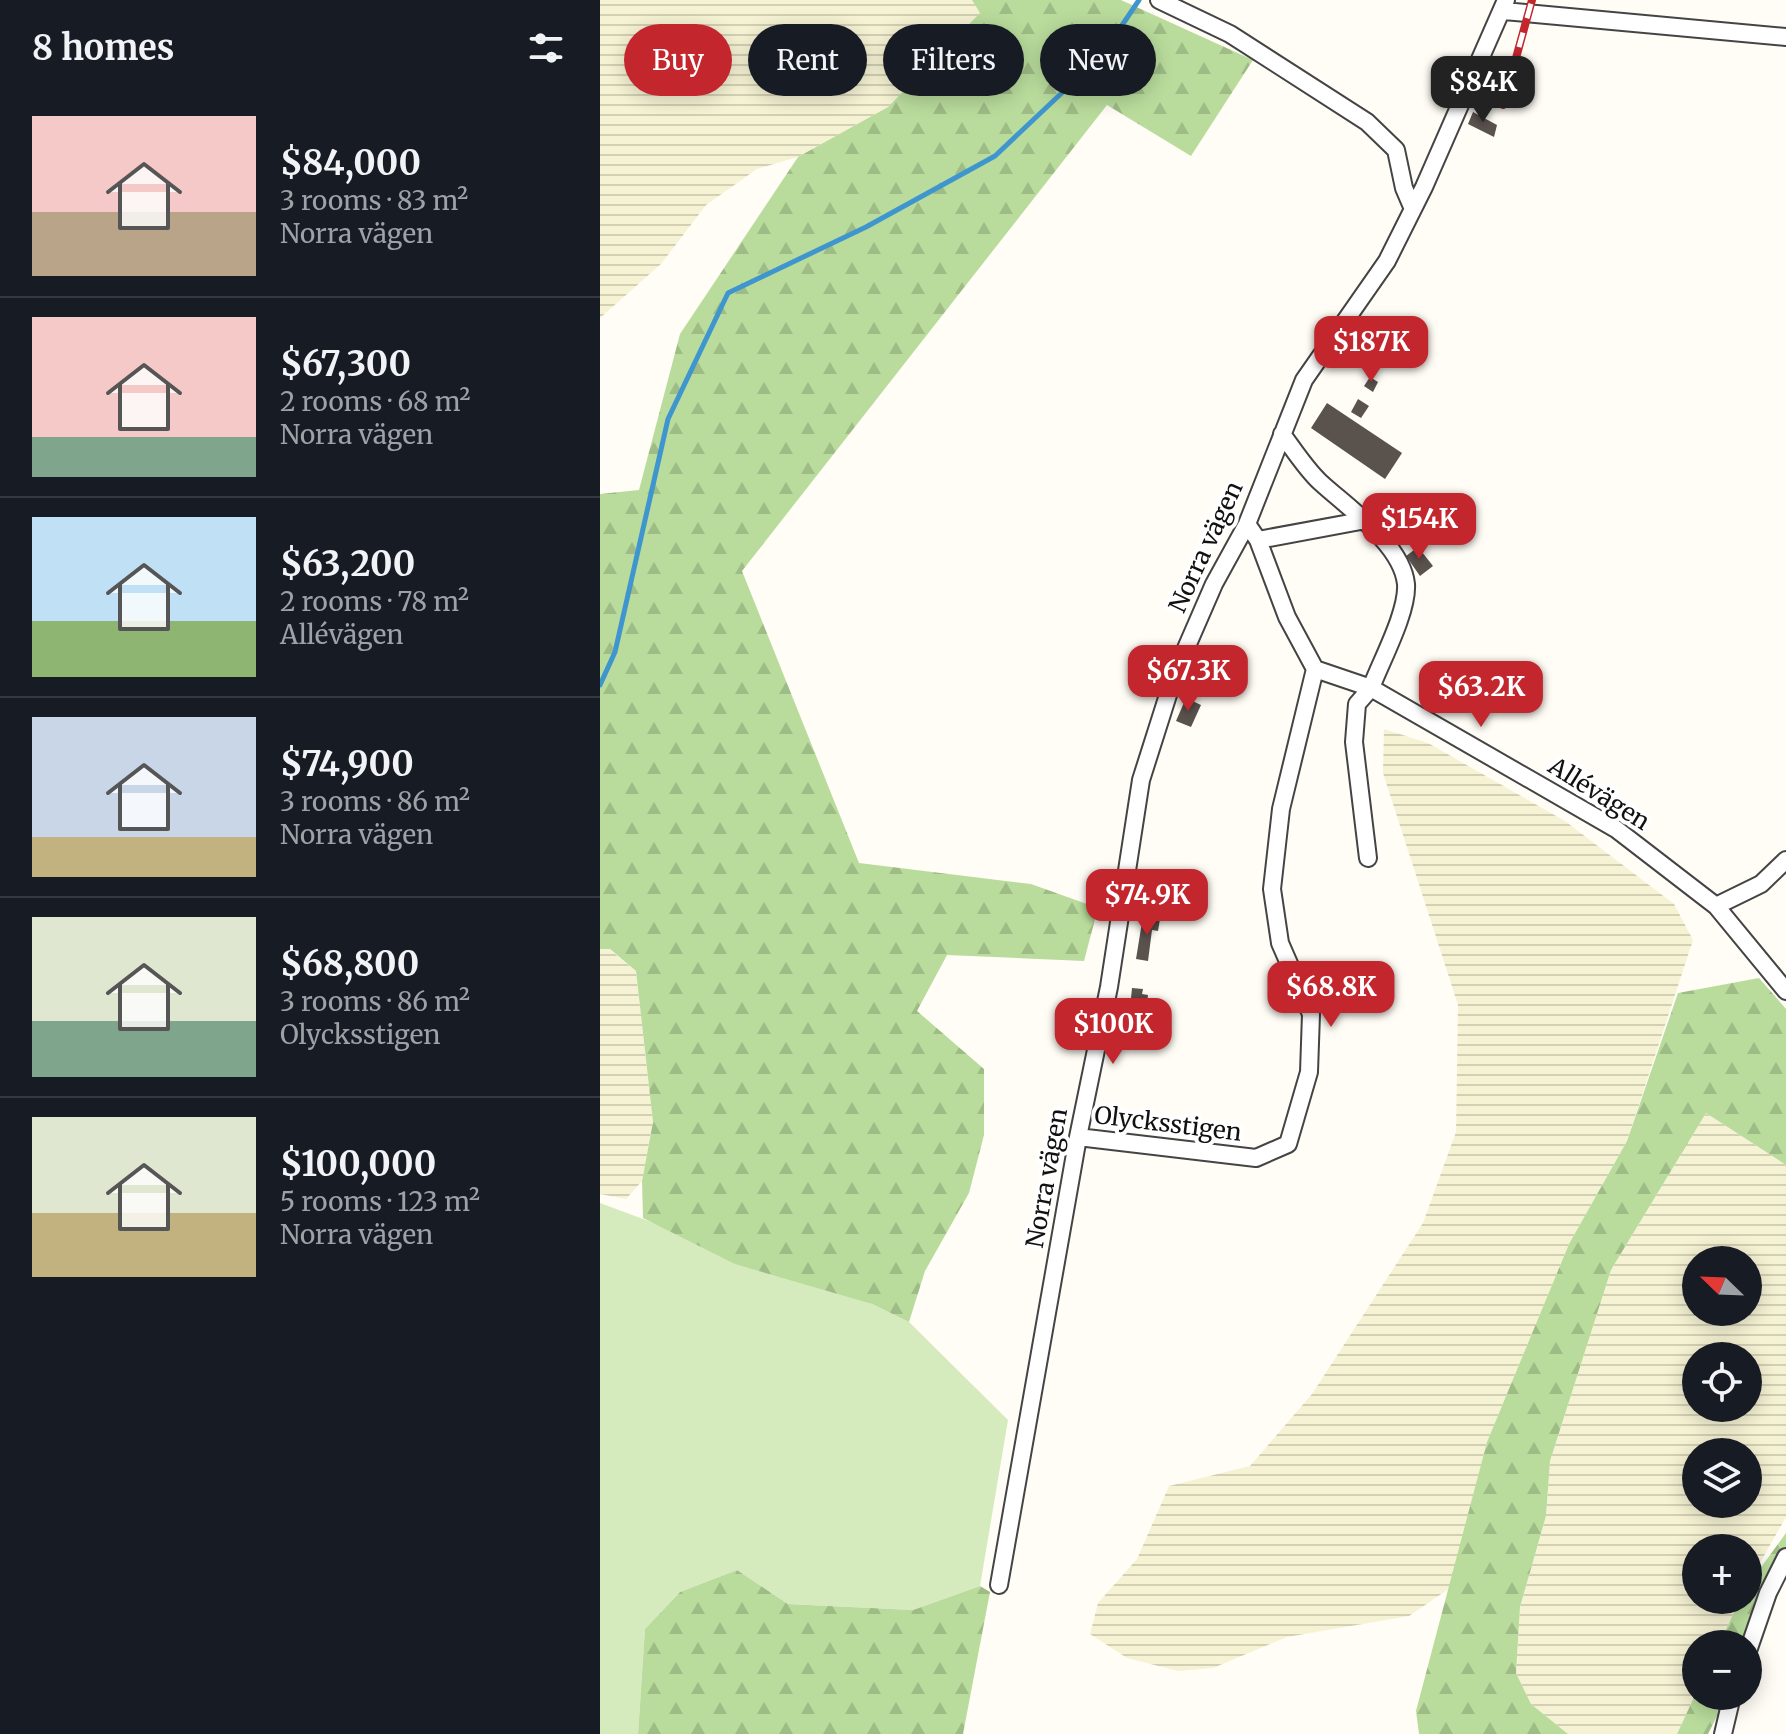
<!DOCTYPE html>
<meta charset="utf-8">
<style>
:root{--surface:#171b24;--page:#20242c;--text:#f1f3f6;--muted:#9ea1a6;--line:#363941;--accent:#c4262e}
body{margin:0;font-family:Merriweather,serif;background:var(--page);color:var(--text);height:100vh;display:flex;flex-direction:column;font-size:30px;white-space:nowrap}
*{box-sizing:border-box;margin:0}
p{font-size:26px;color:var(--muted)}
.icon{flex:none;width:44px;height:44px;fill:none;stroke:currentColor;stroke-width:2;stroke-linecap:round;stroke-linejoin:round}
.map{position:relative;flex:1;overflow:hidden}
.drawer{display:flex;flex-direction:column;background:var(--surface);width:600px}
.drawer>*{flex:none}
.hud{position:absolute;left:24px;top:24px;width:760px;height:72px;display:flex;gap:16px}
.needle{width:52px;rotate:293deg}
.controls{position:absolute;left:1082px;top:1246px;display:grid;gap:16px}
.controls a{display:grid;place-items:center;width:80px;height:80px;border-radius:50%;background:var(--surface);box-shadow:0 4px 20px #0003;font-size:40px}
.price{position:absolute;translate:-50% -68px;padding:0 18px;border-radius:16px;background:var(--accent);color:#fff;font-size:26px;line-height:52px;filter:drop-shadow(0 2px 4px #0008)}
.price::after{content:'';position:absolute;left:50%;top:48px;width:24px;height:18px;margin-left:-12px;background:inherit;clip-path:polygon(0 0,100% 0,50% 100%)}
.price.current{background:#222;color:#fff}
ul{padding:0;list-style:none}
li{display:flex;align-items:center;gap:24px;height:200px;padding:0 32px}
li+li{border-top:2px solid var(--line)}
li span{display:grid;place-items:center;flex:none;width:224px;height:160px;border-radius:0px;color:#555}
li>.icon{margin-inline-start:auto}
span .icon{width:96px;height:96px;fill:#fffc;stroke-width:1}
li b{font-size:34px}
h2{display:flex;justify-content:space-between;align-items:center;height:96px;padding:0 32px;font-size:34px}
.tag{padding:0 28px;border-radius:36px;background:var(--surface);box-shadow:0 4px 20px #0003;font-size:28px;line-height:72px}
.tag.current{background:var(--accent);color:#fff}
main{display:flex;flex:1;min-height:0}
.map>svg:first-child{display:block}
.farmland{fill:url(#farmland-rules);fill-rule:evenodd}
.grass{fill:#d5ebbd}
.forest{fill:url(#forest-firs)}
.lines{fill:none;stroke-linecap:round;stroke-linejoin:round}
.stream{stroke:#3f96cf;stroke-width:5}
.building{fill:#5a524d}
.minor-casing{stroke:#444;stroke-width:20}
.minor{stroke:#fff;stroke-width:16}
.rail-casing{stroke:#c4262e;stroke-width:8}
.rail{stroke:#fff;stroke-width:5;stroke-dasharray:15;stroke-linecap:butt}
.labels{text-anchor:middle;stroke-width:8;stroke-linejoin:round;paint-order:stroke}
.street-label{font-size:24px;fill:#111;stroke:#fff}
</style>
<main>
<section class="drawer">
<h2>8 homes<svg class="icon" aria-label="filters" viewBox="0 0 24 24"><path d="M4 7h16M4 17h16"/><circle cx="9" cy="7" r="2"/><circle cx="15" cy="17" r="2"/></svg></h2>
<ul>
<li><span style="background:linear-gradient(#f6c9c9 60%,#b9a48a 0)"><svg class="icon" aria-label="home" viewBox="0 0 24 24"><path d="M3 11l9-7 9 7M6 9v11h12V9"/></svg></span><div><b>$84,000</b><p>3 rooms · 83 m²</p><p>Norra vägen</p></div></li>
<li><span style="background:linear-gradient(#f6c9c9 75%,#7fa58c 0)"><svg class="icon" aria-label="home" viewBox="0 0 24 24"><path d="M3 11l9-7 9 7M6 9v11h12V9"/></svg></span><div><b>$67,300</b><p>2 rooms · 68 m²</p><p>Norra vägen</p></div></li>
<li><span style="background:linear-gradient(#bfe0f5 65%,#8fb573 0)"><svg class="icon" aria-label="home" viewBox="0 0 24 24"><path d="M3 11l9-7 9 7M6 9v11h12V9"/></svg></span><div><b>$63,200</b><p>2 rooms · 78 m²</p><p>Allévägen</p></div></li>
<li><span style="background:linear-gradient(#c9d6e8 75%,#c2b280 0)"><svg class="icon" aria-label="home" viewBox="0 0 24 24"><path d="M3 11l9-7 9 7M6 9v11h12V9"/></svg></span><div><b>$74,900</b><p>3 rooms · 86 m²</p><p>Norra vägen</p></div></li>
<li><span style="background:linear-gradient(#dfe7d0 65%,#7fa58c 0)"><svg class="icon" aria-label="home" viewBox="0 0 24 24"><path d="M3 11l9-7 9 7M6 9v11h12V9"/></svg></span><div><b>$68,800</b><p>3 rooms · 86 m²</p><p>Olycksstigen</p></div></li>
<li><span style="background:linear-gradient(#dfe7d0 60%,#c2b280 0)"><svg class="icon" aria-label="home" viewBox="0 0 24 24"><path d="M3 11l9-7 9 7M6 9v11h12V9"/></svg></span><div><b>$100,000</b><p>5 rooms · 123 m²</p><p>Norra vägen</p></div></li>
</ul>
</section>
<div class="map">
<svg width="1186" height="1734" viewBox="0 0 1186 1734">
<defs>
<pattern id="farmland-rules" width="6" height="5" patternUnits="userSpaceOnUse" patternTransform="scale(2)"><rect width="6" height="5" fill="#f6f3d4"/><path d="M0 2.5h6" fill="none" stroke="#d2cfb5"/></pattern>
<pattern id="forest-firs" width="22" height="20" patternUnits="userSpaceOnUse" patternTransform="scale(2)"><rect width="22" height="20" fill="#b9dc9c"/><path d="M5 1l3.5 6h-7zM16 11l3.5 6h-7z" fill="#9ebc85"/></pattern>
</defs>
<rect width="100%" height="100%" fill="#fffdf5"/>
<path class="farmland" d="M0 0H372L381 13 288 107 198 157 157 169 106 205 61 264 0 318Z
M784 729 828 743 965 821 1074 904 1093 940 1027 1141 969 1244 887 1442 850 1588 809 1616 687 1637 613 1668 578 1671 527 1658 490 1634 498 1603 537 1559 569 1486 650 1466 712 1394 823 1223 856 1132 858 1005 783 773Z
M0 949H9L36 971 53 1122 42 1181 26 1199 0 1194Z
M1106 1113 1186 1165V1517L1148 1584V1548H1096V1600H1140L1119 1644H1096V1693L1077 1734H968L931 1704 916 1673 920 1607 946 1516 950 1461 1011 1270ZM1096 1260H1148V1312H1096ZM1096 1356H1148V1408H1096ZM1096 1452H1148V1504H1096Z"/>
<path class="grass" d="M0 1203 272 1304 309 1322 408 1420 380 1586 313 1610 188 1604 137 1570 80 1592 45 1629 38 1734H0Z"/>
<path class="forest" d="M372 0H521L653 60 591 156 507 105 142 571 259 863 431 884 498 908 484 961 347 955 317 1011 384 1069V1135L369 1193 325 1271 309 1322 272 1304 135 1264 43 1218 42 1181 53 1122 36 971 10 949H0V494L39 490 80 334 198 157 288 107 380 13Z
M1159 978 1186 1009V1165L1106 1113 1011 1270 950 1461 946 1516 920 1607 916 1673 931 1704 968 1734H819L816 1711 887 1442 969 1244 1027 1141 1078 993Z
M1186 1533V1547L1147 1644H1119L1140 1600H1148V1585Z
M137 1570 188 1604 313 1610 380 1586 390 1592 363 1734H38L45 1629 80 1592Z
M1096 1693 1127 1696 1108 1734H1077Z"/>
<g class="lines">
<path class="stream" d="M0 685 15 652 68 419 128 293 266 227 395 156 502 55 539 0"/>
</g>
<path class="building" d="M873 112 897 125 894 137 868 124Z
M770 377 778 382 773 392 764 386Z
M758 399 769 406 761 418 751 412Z
M727 403 802 453 785 479 711 428Z
M818 547 833 566 820 576 806 556Z
M586 698 601 705 591 727 576 721Z
M544 901 563 903 561 917 543 915Z
M543 916 560 919 558 931 552 930 548 961 536 959Z
M532 988 543 989 542 994 548 995 546 1013H541L540 1020 529 1019Z"/>
<g class="lines">
<defs>
<path id="minor" d="M559 0 630 34 767 122 796 150 804 188 813 209
M904 11 1186 37
M682 434C694 450 706 469 720 482 747 507 802 544 806 584 808 612 781 661 771 688L1016 829 1116 906 1186 991
M647 524 658 540 687 617 715 669 771 688 757 704 754 742 768 858
M658 540 766 520
M1116 906 1161 884 1186 860
M478 1137 656 1158 688 1144 709 1072 711 1014 680 943 672 889 681 809 715 669
M399 1585 478 1137 509 987 541 780 574 676 614 584 647 524 704 380 787 261 824 187 906 0
M1148 1651 1168 1593 1186 1557
M1123 1734 1132 1696"/>
</defs>
<use href="#minor" class="minor-casing"/>
<use href="#minor" class="minor"/>
<defs>
<path id="rail" d="M903 105 932 0"/>
</defs>
<use href="#rail" class="rail-casing"/>
<use href="#rail" class="rail"/>
</g>
<g class="labels">
<g class="street-label">
<text transform="translate(606 547) rotate(-65)" y="8">Norra vägen</text>
<text transform="translate(999 794) rotate(32)" y="8">Allévägen</text>
<text transform="translate(568 1124) rotate(7)" y="8">Olycksstigen</text>
<text transform="translate(447 1178) rotate(-80)" y="8">Norra vägen</text>
</g>
</g>
</svg>
<div class="controls">
<a><svg class="needle" viewBox="-14 -14 28 28"><path d="M0-13l5 13h-10z" fill="#e53935"/><path d="M0 13l5-13h-10z" fill="#9ea1a6"/></svg></a>
<a><svg class="icon" aria-label="locate" viewBox="0 0 24 24"><circle cx="12" cy="12" r="6"/><path d="M12 2v4M12 18v4M2 12h4M18 12h4"/></svg></a>
<a><svg class="icon" aria-label="layers" viewBox="0 0 24 24"><path d="M12 4l9 5-9 5-9-5zM3 14l9 5 9-5"/></svg></a>
<a>+</a>
<a>−</a>
</div>
<b class="price current" style="left:883px;top:124px">$84K</b>
<b class="price" style="left:771px;top:384px">$187K</b>
<b class="price" style="left:819px;top:561px">$154K</b>
<b class="price" style="left:588px;top:713px">$67.3K</b>
<b class="price" style="left:881px;top:729px">$63.2K</b>
<b class="price" style="left:547px;top:937px">$74.9K</b>
<b class="price" style="left:731px;top:1029px">$68.8K</b>
<b class="price" style="left:513px;top:1066px">$100K</b>
<div class="hud">
<a class="tag current">Buy</a>
<a class="tag">Rent</a>
<a class="tag">Filters</a>
<a class="tag">New</a>
</div>
</div>
</main>
